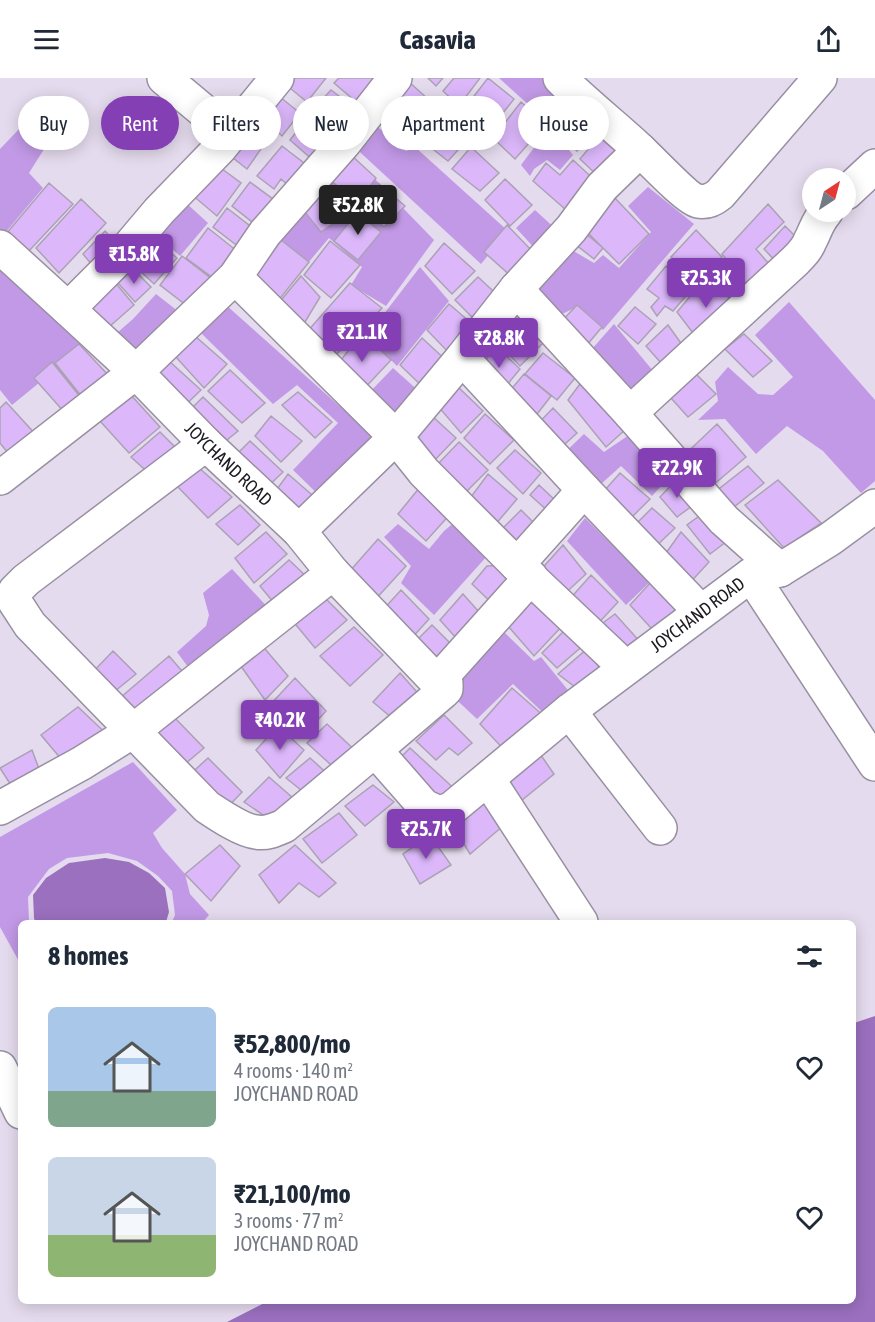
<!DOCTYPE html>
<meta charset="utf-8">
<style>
:root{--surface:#fff;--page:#f2f2f3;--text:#1f2937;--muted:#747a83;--accent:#833fb3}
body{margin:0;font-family:"Asap Condensed",sans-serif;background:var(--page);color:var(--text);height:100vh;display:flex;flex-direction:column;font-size:22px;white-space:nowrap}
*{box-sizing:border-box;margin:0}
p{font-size:20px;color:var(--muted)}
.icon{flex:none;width:33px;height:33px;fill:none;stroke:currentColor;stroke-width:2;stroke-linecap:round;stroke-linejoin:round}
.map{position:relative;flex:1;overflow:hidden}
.panel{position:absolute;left:18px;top:842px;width:838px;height:384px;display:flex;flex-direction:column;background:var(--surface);border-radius:9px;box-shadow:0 3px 15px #0003}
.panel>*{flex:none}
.top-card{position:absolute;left:18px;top:18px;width:840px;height:54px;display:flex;gap:12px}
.needle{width:39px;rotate:36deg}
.tools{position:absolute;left:802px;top:90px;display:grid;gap:12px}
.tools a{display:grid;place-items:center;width:54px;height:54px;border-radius:50%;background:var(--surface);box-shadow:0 3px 15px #0003;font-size:30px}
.price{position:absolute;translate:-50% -51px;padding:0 14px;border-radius:6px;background:var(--accent);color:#fff;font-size:20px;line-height:39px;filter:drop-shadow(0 2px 3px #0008)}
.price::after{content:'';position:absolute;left:50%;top:36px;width:18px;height:14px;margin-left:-9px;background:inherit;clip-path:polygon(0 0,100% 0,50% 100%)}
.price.current{background:#222;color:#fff}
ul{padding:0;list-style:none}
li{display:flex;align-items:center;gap:18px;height:150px;padding:0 30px}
li span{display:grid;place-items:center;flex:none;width:168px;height:120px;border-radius:9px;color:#555}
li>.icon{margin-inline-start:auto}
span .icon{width:72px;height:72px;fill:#fffc;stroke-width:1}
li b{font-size:26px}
h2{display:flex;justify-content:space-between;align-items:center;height:72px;padding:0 30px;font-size:26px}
.chip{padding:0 21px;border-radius:27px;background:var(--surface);box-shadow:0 3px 15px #0003;font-size:21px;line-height:54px}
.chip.current{background:var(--accent);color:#fff}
header{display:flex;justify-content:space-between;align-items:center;height:78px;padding:0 30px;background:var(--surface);font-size:27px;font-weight:700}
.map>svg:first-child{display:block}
.green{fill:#c299e6}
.water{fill:#9b70bf}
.building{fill:#dcb8fb;stroke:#aaa2b3;stroke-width:1.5}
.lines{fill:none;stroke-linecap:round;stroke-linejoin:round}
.minor-casing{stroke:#988fa0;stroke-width:36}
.minor{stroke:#fff;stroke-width:33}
.labels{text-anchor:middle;stroke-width:4.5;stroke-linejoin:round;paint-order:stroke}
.street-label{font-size:18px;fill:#1d1a20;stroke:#f2e9fb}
</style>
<header><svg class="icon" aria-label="menu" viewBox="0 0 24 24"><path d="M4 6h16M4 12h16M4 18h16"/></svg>Casavia<svg class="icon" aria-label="share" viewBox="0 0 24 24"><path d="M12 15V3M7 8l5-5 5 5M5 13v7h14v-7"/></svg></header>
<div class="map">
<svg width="875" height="1244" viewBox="0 0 875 1244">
<rect width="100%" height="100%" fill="#e5dbee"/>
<path class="green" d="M499 0H542L571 26 559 44 565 67 573 77 560 92 547 82 534 91 530 98 521 87 551 47Z
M372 44 406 73 415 69 508 153 481 186 349 64Z
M20 50 46 68 29 95 43 110 0 161V71Z
M344 69 434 162 386 228 351 207 362 189 329 160 308 185 274 158Z
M648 109 694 146 603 252 577 229 562 236 550 251 525 225 570 171 594 185 603 177 619 190 651 154 628 128Z
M185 124 208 145 180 178 158 159Z
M535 132 559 154 538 174 516 150Z
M0 184 83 269 12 327 0 312Z
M420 189 449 223 397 288 367 258Z
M156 216 188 241 130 299 102 268 133 241Z
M789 224 875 322V403L861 415 823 373 787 348 756 376 725 341 698 342 718 323 715 304 728 289 758 316 773 317 793 299 755 257Z
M226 227 382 366 329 427 293 392 338 345 297 307 273 326 200 254Z
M614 246 659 300 630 328 584 280Z
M393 290 422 316 398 346 368 316Z
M584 356 604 374 629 357 672 396 652 418 621 388 600 407 556 383Z
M585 440 650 504 626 527 567 463Z
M456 443 488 477 434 537 401 505 411 488 384 459 398 446 429 471 444 453Z
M232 491 273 535 196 600 177 574 206 548 209 537 203 515Z
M505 555 534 583 541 579 581 628 558 649 513 606 477 641 446 612Z
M133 684 177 732 153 755 162 770 185 796 190 816 209 837 203 844H172L175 837 172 813 158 798 137 783 108 775 67 780 49 791 28 819 29 844H21V887L0 849V759Z"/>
<path class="water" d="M105 780 129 784 149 795 165 810 169 834 166 844H35L34 840 33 817 46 800 69 785Z
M875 938V1244H227L270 1222H854V945Z"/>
<path class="building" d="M290 0H326L307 24 285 6Z
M339 0H387L362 29 334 5Z
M428 0H443L436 8Z
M454 0H480L459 28 443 13Z
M488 0 514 21 488 54 464 31Z
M408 3 439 31 408 67 376 41Z
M331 12 360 34 339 58 311 34Z
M275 15 300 35 282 58 271 48 262 59 248 48Z
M521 24 546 46 515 81 493 60Z
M581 31 600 48 577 73 568 65 572 59 564 51Z
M441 37 466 63 448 83 420 61Z
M306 42 333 63 314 83 290 62Z
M604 52 628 73 602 102 580 81Z
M242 54 263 68 247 91 227 75Z
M282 68 313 92 296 114 281 101 274 111 257 98Z
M471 69 499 95 480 113 452 91Z
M350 76 376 100 358 125 329 101Z
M573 82 599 106 574 139 533 103 546 85 560 97Z
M214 85 241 105 217 138 191 116Z
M505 101 532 127 510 148 485 122Z
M250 104 281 127 261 151 232 128Z
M49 105 73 126 27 175 6 156Z
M379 106 405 128 384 149 362 130Z
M322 108 352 133 321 154 304 133Z
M615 120 649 156 619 186 585 152Z
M81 121 106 145 59 195 36 170Z
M768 126 784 144 756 171 777 195 754 216 722 176Z
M227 130 258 154 244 173 213 149Z
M357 135 381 154 358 182 334 163Z
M507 147 534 175 513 200 484 174Z
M785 148 803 166 780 188 764 171Z
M208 150 242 177 220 205 186 180Z
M696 152 722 179 696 203 671 179Z
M105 153 120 170 97 193 83 176Z
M584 154 603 170 594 181 575 166Z
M276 158 309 184 274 228 242 202Z
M155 161 177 180 154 206 132 185Z
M330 163 360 187 331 220 304 197Z
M444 165 475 193 452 216 425 188Z
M182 178 217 205 195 234 160 207Z
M666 188 692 211 673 233 665 228 657 238 651 229 659 220 647 211Z
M133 191 151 209 135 224 118 205Z
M301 198 320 219 302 249 278 226Z
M707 198 738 229 699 263 677 234Z
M478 199 504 223 480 247 455 222Z
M113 202 134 227 101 256 77 232Z
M350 205 382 230 332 281 306 255Z
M449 226 477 250 452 278 427 252Z
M577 227 602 249 581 274 557 248Z
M635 229 656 246 638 266 618 248Z
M513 239 543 265 520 288 494 261Z
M668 247 688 275 670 295 646 268Z
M362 255 391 282 360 315 334 291Z
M744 256 772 283 753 299 725 271Z
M195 258 227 286 204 310 175 278Z
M422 260 449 285 425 311 400 287Z
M79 266 110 299 82 319 55 285Z
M497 269 520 291 502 313 478 290Z
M543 275 575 300 557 322 525 296Z
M169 283 201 312 178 334 150 305Z
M52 284 82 321 65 335 34 300Z
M230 292 265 325 242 345 208 313Z
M524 296 551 318 531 344 504 320Z
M696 296 716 316 688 339 671 320Z
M455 306 483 333 461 355 437 327Z
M580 306 626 351 606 369 568 322Z
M298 314 332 344 315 360 282 327Z
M130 316 160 349 129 375 100 343Z
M203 319 238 353 216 371 184 338Z
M6 324 38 359 12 380 0 365V330Z
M553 330 577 355 554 376 531 353Z
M485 336 514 362 490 386 464 360Z
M431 337 456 360 431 386 409 364Z
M271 338 302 363 281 384 255 358Z
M717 346 746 379 705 414 677 384Z
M160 354 182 376 153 399 131 379Z
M250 363 283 394 261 415 229 384Z
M459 364 488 392 463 417 435 389Z
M515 372 541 395 523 416 497 390Z
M748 388 764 405 729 433 715 414Z
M198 389 232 419 208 440 177 408Z
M620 395 650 421 625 446 597 421Z
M288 396 319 423 299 443 272 418Z
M488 396 517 421 495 447 468 423Z
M676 402 696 425 677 439 660 419Z
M778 402 821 445 784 470 745 427Z
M425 403 453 433 426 463 398 436Z
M539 407 558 425 549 434 530 417Z
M240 427 260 447 238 467 216 446Z
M652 430 675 450 649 475 627 455Z
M521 432 537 448 519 466 503 450Z
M702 436 726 464 710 476 687 447Z
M266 454 287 476 254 505 235 480Z
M681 454 709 484 686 509 659 485Z
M378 461 406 488 372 525 349 494Z
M563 467 586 496 559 521 537 496Z
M289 482 311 503 279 531 260 508Z
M509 487 521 510 498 531 472 506 487 488Z
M591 497 618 524 594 550 568 523Z
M652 503 689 540 662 562 630 527Z
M401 512 429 541 410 562 381 534Z
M463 516 488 544 464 569 440 542Z
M322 517 347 542 315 570 292 542Z
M537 518 564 546 534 578 508 548Z
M615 536 643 567 626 577 600 547Z
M432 547 458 573 434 597 408 571Z
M354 549 383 577 350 608 320 578Z
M567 550 586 565 557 590 542 575Z
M260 565 288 598 265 622 238 584Z
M587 571 602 594 579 612 558 596Z
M113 573 136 596 104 622 86 601Z
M169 578 188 600 134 631 120 620Z
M400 595 424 622 398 645 373 624Z
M295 600 326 633 303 658 268 629Z
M512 610 545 639 509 677 480 646Z
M78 629 112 661 67 688 41 657Z
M444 637 472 665 458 677 449 670 436 682 416 663Z
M174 639 204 670 179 691 150 662Z
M327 646 361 678 341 696 307 665Z
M278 648 304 672 280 700 256 672Z
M410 670 459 715 435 729 395 685Z
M32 672 42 699 16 715 0 690Z
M538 673 554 696 516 727 498 706Z
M208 680 242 714 224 733 185 701Z
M310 680 331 699 311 720 286 700Z
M269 699 302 728 275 745 244 724Z
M373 707 394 724 365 748 345 728Z
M484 724 503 748 470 776 453 748Z
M339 735 357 757 322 785 303 761Z
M430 757 451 787 420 806 403 776Z
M220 767 240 788 211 823 185 796Z
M295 767 336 805 319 819 299 805 279 825 259 797Z"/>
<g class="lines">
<defs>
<g id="minor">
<path d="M164 0 231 56"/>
<path d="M560 0C585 25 613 47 639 71 650 81 687 121 698 123 706 125 714 121 720 116L820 0"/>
<path d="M846 115 875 88"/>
<path d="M0 169 68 231 136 294 235 199 265 155 345 64 395 0"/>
<path d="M235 199 396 359 462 280 516 211 571 151 602 109 640 72"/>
<path d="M516 211 630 335 724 442 780 492"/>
<path d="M68 231 121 178 159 133 220 70 277 0"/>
<path d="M462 280 584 412 701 534"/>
<path d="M630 335 795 183C801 177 807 171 810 163 816 152 817 144 826 134"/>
<path id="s1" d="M206 366 26 502 15 513V524L30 547 207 729C219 737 243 753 256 754 266 756 275 752 284 748L375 672 424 728 439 735 451 731 569 633 751 497 780 492 830 461 875 428"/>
<path id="s2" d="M0 400 136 294 206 366 299 453 333 495 437 604 446 605V611L443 614 375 672"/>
<path d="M299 453 396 359 424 394 517 487 626 590"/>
<path d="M517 487 584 412"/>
<path d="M751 497 875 686"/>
<path d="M437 604 531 499"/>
<path d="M569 633 660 750"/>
<path d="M488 701 581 844"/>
<path d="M0 730 82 685 133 653 333 495"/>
<path d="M0 990 21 1034"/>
</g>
</defs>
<use href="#minor" class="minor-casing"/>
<use href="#minor" class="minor"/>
</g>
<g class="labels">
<g class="street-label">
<text dy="6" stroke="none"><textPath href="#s2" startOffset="303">JOYCHAND ROAD</textPath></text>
<text dy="6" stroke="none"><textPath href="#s1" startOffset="1154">JOYCHAND ROAD</textPath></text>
</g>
</g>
</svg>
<div class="tools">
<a><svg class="needle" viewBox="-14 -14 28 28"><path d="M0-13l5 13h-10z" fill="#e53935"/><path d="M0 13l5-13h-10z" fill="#747a83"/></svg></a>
</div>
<b class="price current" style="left:358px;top:158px">₹52.8K</b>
<b class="price" style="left:134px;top:207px">₹15.8K</b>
<b class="price" style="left:706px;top:231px">₹25.3K</b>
<b class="price" style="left:362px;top:285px">₹21.1K</b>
<b class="price" style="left:499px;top:291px">₹28.8K</b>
<b class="price" style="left:677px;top:421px">₹22.9K</b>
<b class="price" style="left:280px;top:673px">₹40.2K</b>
<b class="price" style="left:426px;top:782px">₹25.7K</b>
<div class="top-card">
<a class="chip">Buy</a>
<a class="chip current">Rent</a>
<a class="chip">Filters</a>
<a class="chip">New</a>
<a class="chip">Apartment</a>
<a class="chip">House</a>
</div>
<section class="panel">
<h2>8 homes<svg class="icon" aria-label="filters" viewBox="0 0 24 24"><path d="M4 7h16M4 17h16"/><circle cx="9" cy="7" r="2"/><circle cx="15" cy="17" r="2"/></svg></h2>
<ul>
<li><span style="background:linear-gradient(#a9c7e8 70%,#7fa58c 0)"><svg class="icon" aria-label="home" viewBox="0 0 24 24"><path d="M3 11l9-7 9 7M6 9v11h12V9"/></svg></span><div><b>₹52,800/mo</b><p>4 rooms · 140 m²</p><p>JOYCHAND ROAD</p></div><svg class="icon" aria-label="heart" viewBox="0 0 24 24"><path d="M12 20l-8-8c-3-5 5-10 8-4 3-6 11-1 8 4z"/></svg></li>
<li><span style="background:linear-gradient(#c9d6e8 65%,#8fb573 0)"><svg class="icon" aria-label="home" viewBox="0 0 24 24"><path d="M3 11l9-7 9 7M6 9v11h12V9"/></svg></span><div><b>₹21,100/mo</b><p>3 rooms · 77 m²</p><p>JOYCHAND ROAD</p></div><svg class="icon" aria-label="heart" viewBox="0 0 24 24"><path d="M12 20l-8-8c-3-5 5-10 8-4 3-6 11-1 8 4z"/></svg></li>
</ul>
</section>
</div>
